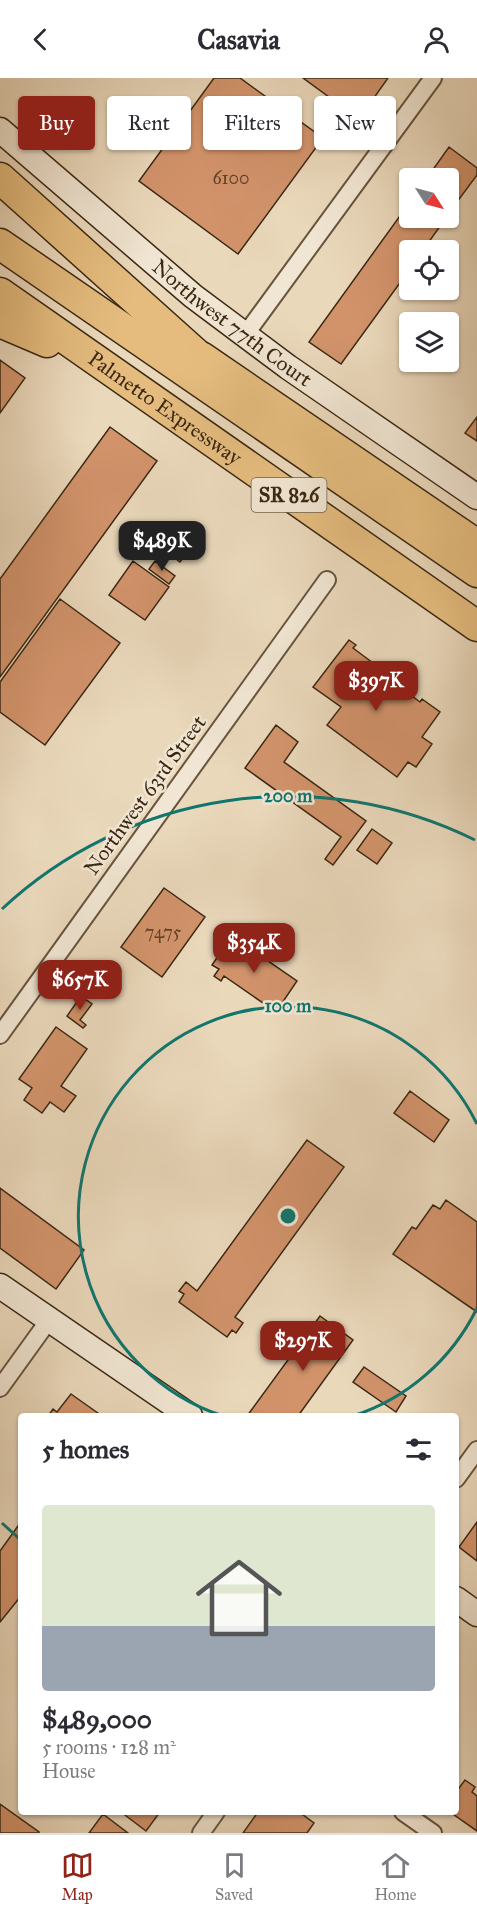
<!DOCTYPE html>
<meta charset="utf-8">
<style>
:root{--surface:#fff;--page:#f2f2f3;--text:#2b2b33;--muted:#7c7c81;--line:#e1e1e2;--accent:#8f2418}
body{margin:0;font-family:"IM FELL Great Primer",serif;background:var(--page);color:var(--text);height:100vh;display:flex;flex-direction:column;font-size:22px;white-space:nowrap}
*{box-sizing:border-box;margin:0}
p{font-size:20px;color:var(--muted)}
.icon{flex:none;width:33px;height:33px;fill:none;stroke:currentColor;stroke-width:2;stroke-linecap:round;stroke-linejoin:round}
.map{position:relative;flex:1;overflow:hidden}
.drawer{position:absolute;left:18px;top:1335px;width:441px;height:402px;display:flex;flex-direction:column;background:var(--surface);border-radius:6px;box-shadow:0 2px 4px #0004}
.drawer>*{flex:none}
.guide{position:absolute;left:18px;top:18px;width:441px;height:54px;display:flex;gap:12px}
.needle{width:39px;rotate:126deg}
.controls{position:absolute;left:399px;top:90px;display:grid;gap:12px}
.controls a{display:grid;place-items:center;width:60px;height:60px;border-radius:6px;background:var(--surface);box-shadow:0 2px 4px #0004;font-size:30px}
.price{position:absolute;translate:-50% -51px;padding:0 14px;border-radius:12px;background:var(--accent);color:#fff;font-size:20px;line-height:39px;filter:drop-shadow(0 2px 3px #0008)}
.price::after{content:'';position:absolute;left:50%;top:36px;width:18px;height:14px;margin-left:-9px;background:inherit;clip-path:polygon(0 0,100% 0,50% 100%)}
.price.active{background:#222;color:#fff}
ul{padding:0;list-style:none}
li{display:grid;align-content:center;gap:12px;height:318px;padding:0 24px}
li span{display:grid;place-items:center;height:186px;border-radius:6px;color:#555}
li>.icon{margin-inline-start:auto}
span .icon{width:108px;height:108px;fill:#fffc;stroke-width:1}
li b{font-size:26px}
h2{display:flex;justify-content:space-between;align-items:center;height:72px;padding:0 24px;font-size:26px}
.pill{padding:0 21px;border-radius:6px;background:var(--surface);box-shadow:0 2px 4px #0004;font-size:21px;line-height:54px}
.pill.active{background:var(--accent);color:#fff}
header{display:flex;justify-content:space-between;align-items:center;height:78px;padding:0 24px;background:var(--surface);font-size:27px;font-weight:700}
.tab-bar{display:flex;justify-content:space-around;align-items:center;height:84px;border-top:2px solid var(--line);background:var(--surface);font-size:16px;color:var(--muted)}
.tab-bar a{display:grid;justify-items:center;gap:3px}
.tab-bar .active{color:var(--accent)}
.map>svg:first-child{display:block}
.building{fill:#d2936b;stroke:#3a2813;stroke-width:1.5}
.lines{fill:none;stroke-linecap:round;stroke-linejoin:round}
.street-casing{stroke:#66543d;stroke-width:20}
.secondary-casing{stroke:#3a2813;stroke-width:27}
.highway-casing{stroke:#3a2813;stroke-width:33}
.street{stroke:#f1e6d3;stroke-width:16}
.secondary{stroke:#f1e6d3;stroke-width:24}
.highway{stroke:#e5bc7e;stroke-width:30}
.ring{fill:none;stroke:#0f766e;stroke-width:3}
.labels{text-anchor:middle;stroke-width:5;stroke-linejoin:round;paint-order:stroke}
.number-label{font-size:18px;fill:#604329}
.shield{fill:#f1e6d3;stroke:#71614d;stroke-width:1.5}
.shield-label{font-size:20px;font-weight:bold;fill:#3a2813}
.street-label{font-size:21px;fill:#3a2813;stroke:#f1e6d3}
.centre{fill:#0f766e;stroke:#f1e6d3;stroke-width:3}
.ring-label{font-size:18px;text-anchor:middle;font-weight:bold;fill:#0f766e;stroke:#f1e6d3;stroke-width:5;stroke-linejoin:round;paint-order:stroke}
</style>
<header><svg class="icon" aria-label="back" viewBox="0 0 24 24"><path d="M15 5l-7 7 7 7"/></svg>Casavia<svg class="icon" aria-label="person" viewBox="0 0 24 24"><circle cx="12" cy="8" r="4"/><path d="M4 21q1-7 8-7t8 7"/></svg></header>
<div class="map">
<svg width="477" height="1755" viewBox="0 0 477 1755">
<rect width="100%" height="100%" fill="#ead8bb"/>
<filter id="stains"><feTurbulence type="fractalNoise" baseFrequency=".00333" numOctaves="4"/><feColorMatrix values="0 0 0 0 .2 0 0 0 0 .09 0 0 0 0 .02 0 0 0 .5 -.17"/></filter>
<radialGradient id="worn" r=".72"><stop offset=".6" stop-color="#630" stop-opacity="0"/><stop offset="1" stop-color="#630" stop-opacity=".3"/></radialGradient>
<path class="building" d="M214 0H240L323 60 238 176 139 103Z
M303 0H388L359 41Z
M449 69 477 90V97L448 136V100H427Z
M410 124V140H446L423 172H410V191L341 286 309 264Z
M0 282 25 300 0 335Z
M477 339V363L465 355Z
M110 349 157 383 0 599V501Z
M166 449 192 468 180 484 155 465Z
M133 483 169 509 145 542 109 517Z
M155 483 175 498 169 506 149 491Z
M60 521 120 565 45 667 0 634V604Z
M349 562 356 567 353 570 373 585 371 587 420 624 422 621 440 634 422 659 432 666 416 689 408 684 397 699 327 647 341 629 313 609Z
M276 647 298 664 284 684 366 743 333 787 325 781 341 759 245 690Z
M372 751 392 765 377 786 357 772Z
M164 810 205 839 162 899 121 869Z
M232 858 297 903 276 934 224 898 221 903 214 898 219 891 212 887Z
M81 918 92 926 80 942 86 947 83 950 67 938Z
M56 949 87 971 61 1008 76 1018 64 1034 50 1024 42 1035 24 1022 32 1010 19 1001Z
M410 1013 449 1042 434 1064 394 1035Z
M307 1062 344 1089 235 1239 243 1245 236 1255 232 1252 227 1259 179 1224 184 1216 179 1213 186 1204 197 1213Z
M0 1110 84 1172 56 1211 0 1170Z
M446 1122 477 1144V1234L393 1176 412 1149 416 1151 433 1127 440 1131Z
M320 1238 353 1262 298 1338H247Z
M364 1289 406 1318 396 1334 353 1304Z
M71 1316 102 1338H48L53 1331 57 1334Z
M477 1444V1483L459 1469Z
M18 1448 21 1451V1518L0 1544V1473Z
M465 1702 475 1709 472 1714 477 1718V1753L450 1734H456V1714Z
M0 1726 39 1754V1755H0Z
M121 1734H160L146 1753Z
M258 1734H299L314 1745 307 1755H243Z
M103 1736 128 1755H89Z"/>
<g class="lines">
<defs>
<path id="street" d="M245 257 433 0
M0 957 327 502
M0 1310 49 1242
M456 1401 477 1372
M403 1734 433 1755
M201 1755 216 1734"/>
<g id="secondary">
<path id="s1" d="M0 52 193 218 288 289 477 419"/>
<path d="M0 1208 190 1338"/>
<path d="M456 1521 477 1536"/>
</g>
<g id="highway">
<path d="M0 100 195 275"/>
<path d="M0 166 477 494"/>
<path id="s2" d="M0 215 477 548"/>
<path d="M0 244 47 264"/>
<path d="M201 279 477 467"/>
</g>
</defs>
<use href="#street" class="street-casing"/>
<use href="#secondary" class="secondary-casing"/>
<use href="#highway" class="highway-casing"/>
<use href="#street" class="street"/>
<use href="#secondary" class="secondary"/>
<use href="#highway" class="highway"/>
</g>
<g class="ring">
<path d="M477 1230A210 210 0 0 1 353 1338M223 1338A210 210 0 1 1 477 1046"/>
<path d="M21 1462A420 420 0 0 1 2 1445M2 831A420 420 0 0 1 475 762"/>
</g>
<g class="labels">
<g class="number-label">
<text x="231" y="106">6100</text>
<text x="163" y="860">7475</text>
</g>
<rect class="shield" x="251.5" y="400" width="75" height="34" rx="4.5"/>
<g class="shield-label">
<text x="289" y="424">SR 826</text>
</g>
<g class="street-label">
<text dy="7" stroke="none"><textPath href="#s1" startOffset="302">Northwest 77th Court</textPath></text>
<text dy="7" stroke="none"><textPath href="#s2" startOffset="201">Palmetto Expressway</textPath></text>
<text transform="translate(145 717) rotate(-54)" y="7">Northwest 63rd Street</text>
</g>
</g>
<circle cx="288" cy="1138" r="9" class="centre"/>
<g class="ring-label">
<text x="288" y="724">200 m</text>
<text x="288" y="934">100 m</text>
</g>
<rect width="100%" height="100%" filter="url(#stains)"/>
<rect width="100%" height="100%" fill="url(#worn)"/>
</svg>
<div class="controls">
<a><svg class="needle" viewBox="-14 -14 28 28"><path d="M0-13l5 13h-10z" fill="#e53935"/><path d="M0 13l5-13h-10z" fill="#7c7c81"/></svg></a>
<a><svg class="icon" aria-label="locate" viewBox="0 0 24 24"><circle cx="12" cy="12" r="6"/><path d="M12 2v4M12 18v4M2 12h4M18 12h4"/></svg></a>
<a><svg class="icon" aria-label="layers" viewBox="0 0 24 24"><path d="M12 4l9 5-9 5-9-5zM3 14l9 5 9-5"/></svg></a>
</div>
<b class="price active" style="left:162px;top:494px">$489K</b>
<b class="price" style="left:376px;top:634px">$397K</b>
<b class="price" style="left:254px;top:896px">$354K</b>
<b class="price" style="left:80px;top:933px">$657K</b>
<b class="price" style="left:303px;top:1294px">$297K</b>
<div class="guide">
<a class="pill active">Buy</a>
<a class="pill">Rent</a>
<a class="pill">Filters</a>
<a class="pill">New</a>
</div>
<section class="drawer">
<h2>5 homes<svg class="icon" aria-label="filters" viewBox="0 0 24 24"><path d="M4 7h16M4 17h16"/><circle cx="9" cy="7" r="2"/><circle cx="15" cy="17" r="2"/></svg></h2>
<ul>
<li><span style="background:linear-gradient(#dfe7d0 65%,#9aa5b1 0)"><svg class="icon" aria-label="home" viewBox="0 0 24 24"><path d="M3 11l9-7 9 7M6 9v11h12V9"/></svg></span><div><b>$489,000</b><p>5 rooms · 128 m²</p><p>House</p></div></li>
</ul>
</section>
</div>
<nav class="tab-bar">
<a class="active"><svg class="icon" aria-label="map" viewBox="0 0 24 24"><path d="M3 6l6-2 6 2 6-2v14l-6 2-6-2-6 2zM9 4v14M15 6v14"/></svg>Map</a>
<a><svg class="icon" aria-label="saved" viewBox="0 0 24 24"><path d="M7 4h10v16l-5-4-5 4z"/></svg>Saved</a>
<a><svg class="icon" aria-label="home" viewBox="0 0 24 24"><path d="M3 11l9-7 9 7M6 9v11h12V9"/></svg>Home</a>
</nav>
